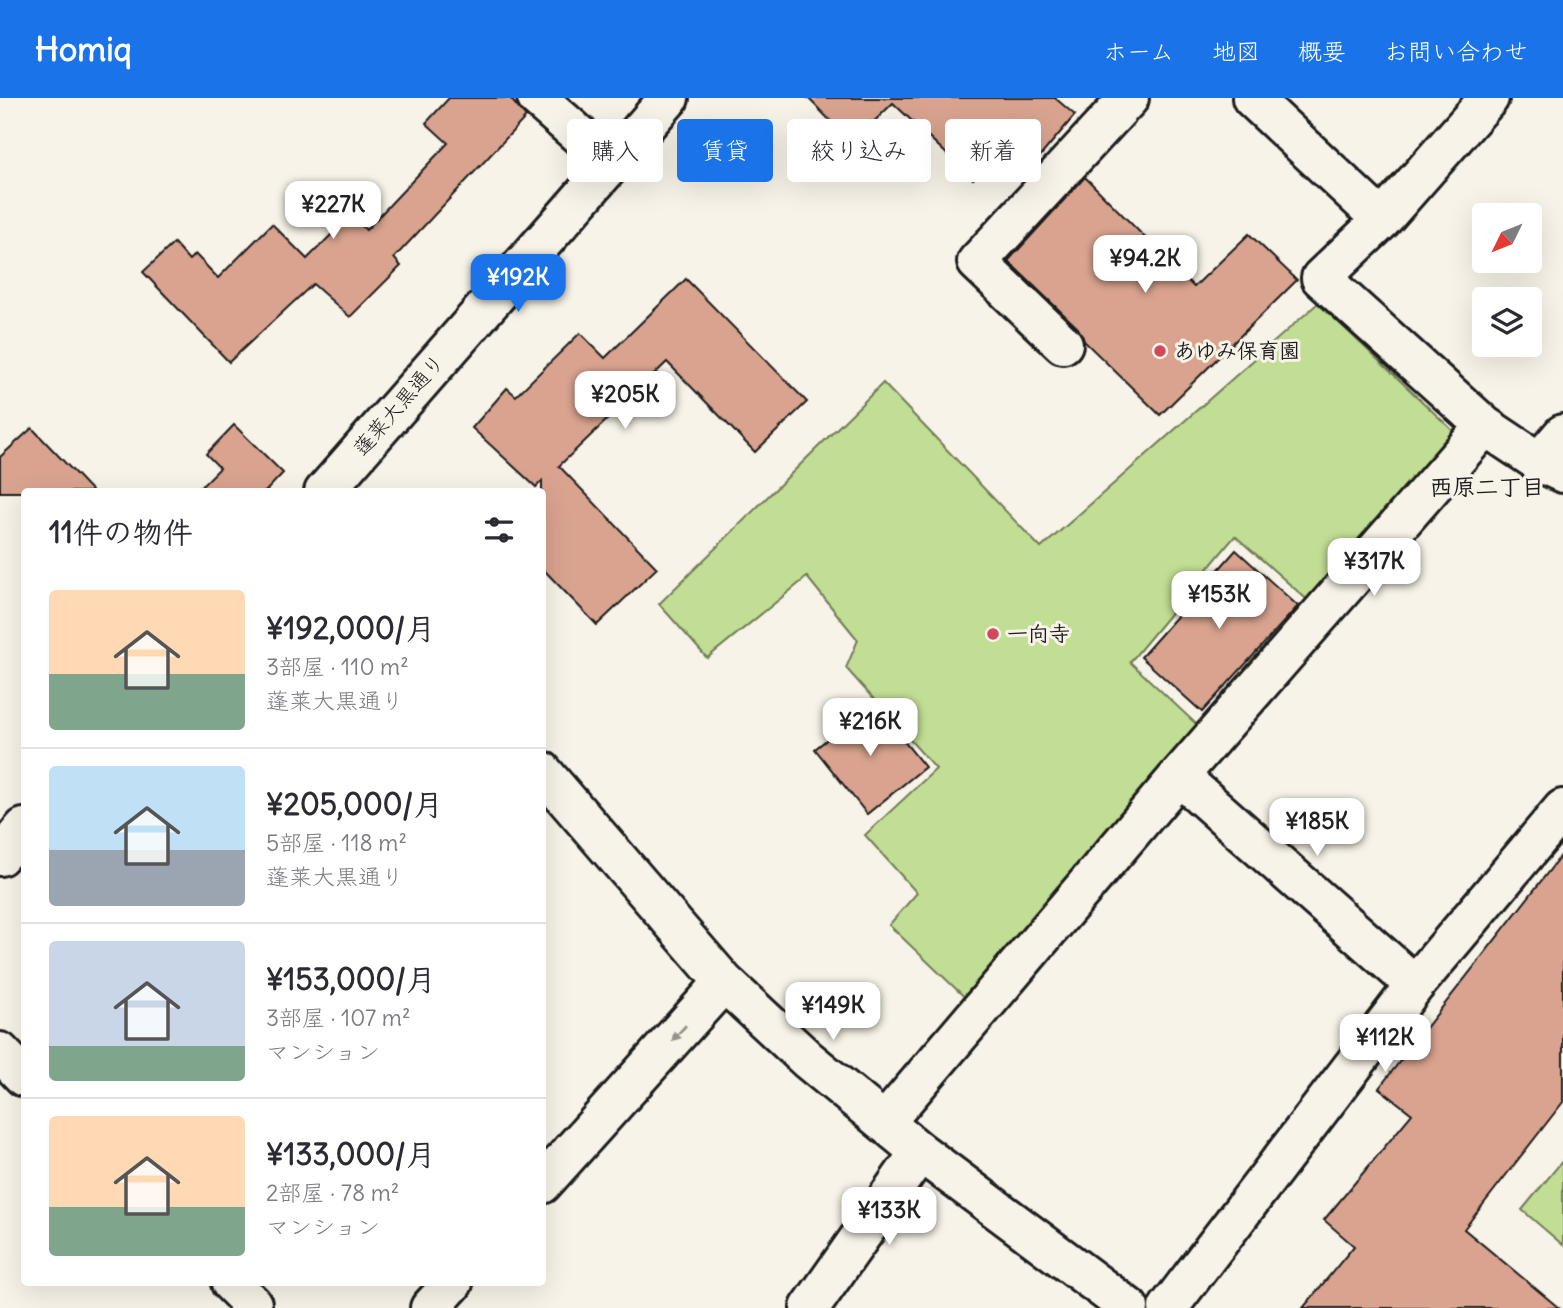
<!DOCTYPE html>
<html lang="ja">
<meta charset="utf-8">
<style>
:root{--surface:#fff;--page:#f2f2f3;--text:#2b2b33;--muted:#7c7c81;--line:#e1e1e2;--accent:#1a73e8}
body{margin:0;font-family:Delius,"Klee One",sans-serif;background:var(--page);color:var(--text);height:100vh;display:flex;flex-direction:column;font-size:26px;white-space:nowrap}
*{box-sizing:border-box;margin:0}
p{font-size:23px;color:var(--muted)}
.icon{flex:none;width:38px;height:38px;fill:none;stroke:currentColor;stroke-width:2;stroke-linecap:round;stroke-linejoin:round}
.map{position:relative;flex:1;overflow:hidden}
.details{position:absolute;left:21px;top:390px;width:525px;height:798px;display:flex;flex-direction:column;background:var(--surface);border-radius:7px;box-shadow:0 7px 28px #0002}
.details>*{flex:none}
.banner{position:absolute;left:567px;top:21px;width:665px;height:63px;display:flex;gap:14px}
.needle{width:46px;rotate:227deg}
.fabs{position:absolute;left:1472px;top:105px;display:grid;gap:14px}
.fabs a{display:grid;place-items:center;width:70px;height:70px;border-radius:7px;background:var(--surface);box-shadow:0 7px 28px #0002;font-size:35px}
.price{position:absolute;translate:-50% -60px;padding:0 16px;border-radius:14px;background:#fff;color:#222;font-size:23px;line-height:46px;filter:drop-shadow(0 2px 4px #0008)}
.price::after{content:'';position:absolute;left:50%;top:42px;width:21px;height:16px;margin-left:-10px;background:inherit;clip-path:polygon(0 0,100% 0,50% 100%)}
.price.current{background:var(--accent);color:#fff}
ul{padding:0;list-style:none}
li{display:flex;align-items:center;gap:21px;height:175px;padding:0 28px}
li+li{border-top:2px solid var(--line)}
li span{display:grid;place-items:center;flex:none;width:196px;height:140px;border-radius:7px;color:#555}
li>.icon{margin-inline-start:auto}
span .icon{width:84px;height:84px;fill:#fffc;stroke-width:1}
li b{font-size:30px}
h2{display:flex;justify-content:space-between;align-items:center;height:84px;padding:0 28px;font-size:30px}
.chip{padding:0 24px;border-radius:7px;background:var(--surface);box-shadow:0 7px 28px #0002;font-size:24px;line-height:63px}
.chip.current{background:var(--accent);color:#fff}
header{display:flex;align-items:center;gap:42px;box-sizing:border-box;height:98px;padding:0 35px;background:var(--accent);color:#fff}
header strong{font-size:33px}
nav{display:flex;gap:38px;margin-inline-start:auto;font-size:24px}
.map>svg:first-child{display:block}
.green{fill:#c2dd94;stroke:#6f7c58;stroke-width:2}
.building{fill:#d9a38f;stroke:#1c1c1c;stroke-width:2}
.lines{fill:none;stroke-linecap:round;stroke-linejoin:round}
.minor-casing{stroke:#1c1c1c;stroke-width:44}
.minor{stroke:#f7f3e8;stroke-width:38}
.oneway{fill:#94928c}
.poi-dot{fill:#d1495b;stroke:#f7f3e8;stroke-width:2.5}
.labels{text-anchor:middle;stroke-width:6;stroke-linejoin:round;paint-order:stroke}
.poi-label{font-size:21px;font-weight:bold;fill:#1c1c1c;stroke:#f7f3e8;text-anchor:start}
.street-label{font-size:21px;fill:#1c1c1c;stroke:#f7f3e8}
.neighbourhood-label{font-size:23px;font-weight:bold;fill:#1c1c1c;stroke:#f7f3e8}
</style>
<header>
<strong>Homiq</strong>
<nav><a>ホーム</a><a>地図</a><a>概要</a><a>お問い合わせ</a></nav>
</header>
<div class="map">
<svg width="1563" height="1210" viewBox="0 0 1563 1210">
<rect width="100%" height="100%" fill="#f7f3e8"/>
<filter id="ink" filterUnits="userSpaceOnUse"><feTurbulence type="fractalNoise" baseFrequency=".0143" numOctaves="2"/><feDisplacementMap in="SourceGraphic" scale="14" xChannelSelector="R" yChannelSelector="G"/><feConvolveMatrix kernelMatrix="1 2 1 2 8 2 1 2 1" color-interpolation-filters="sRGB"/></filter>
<g filter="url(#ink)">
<path class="green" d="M1318 205 1466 345 1320 513 1235 438 1130 564 1210 639 975 909 889 827 917 795 865 737 936 671 846 570 858 542 807 479 707 560 659 506 883 285 1041 450Z
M1563 1062V1147L1522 1112Z"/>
<path class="building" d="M449 0H510L526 19 394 160 401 168 350 219 313 186 229 264 143 174 174 145 189 162 195 156 218 180 272 126 307 161 351 117 366 132 448 45 426 25Z
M808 0H1055L1075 17 1037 62 1012 40 973 81 893 5 852 45Z
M1085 79 1194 189 1249 136 1297 182 1160 317 1084 243 1078 230 1008 163Z
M686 181 807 304 755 354 667 264 559 368 657 470 597 527 542 470V383L536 389 472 330 507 290 516 298 580 235 605 260Z
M234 327 283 375 265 394H196L220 370 206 356Z
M32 330 93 394H0V359Z
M1236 452 1298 508 1202 614 1141 559Z
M873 605 925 669 867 716 815 651Z
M1563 755V1004L1464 1131 1559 1210H1303L1354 1148 1324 1122 1412 1016 1379 990Z"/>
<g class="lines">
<defs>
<path id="minor" d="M537 0 611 65
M1382 122 1489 0
M1063 246 977 164 1129 0
M1485 328 1539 364 1563 375
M1539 364 1563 336
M324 394 669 0
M542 673 724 884 808 962 920 1054 1129 1210
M1179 678 1415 887
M0 758 24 730
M0 954 24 979
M885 1024 1179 678 1485 328 1321 180 1382 122 1252 0
M542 1086 724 884
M231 1185 252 1206 248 1210
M430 1210 453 1185
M810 1210 920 1054
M1168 1210 1415 887 1563 711"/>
</defs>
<use href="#minor" class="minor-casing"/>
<use href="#minor" class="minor"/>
</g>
<defs><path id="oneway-solid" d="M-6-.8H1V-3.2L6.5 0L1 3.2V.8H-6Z" transform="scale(1.75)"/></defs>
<use class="oneway" href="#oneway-solid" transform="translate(679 935) rotate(132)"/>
</g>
<g class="poi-dot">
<circle cx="1160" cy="253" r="7"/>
<circle cx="993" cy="536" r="7"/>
</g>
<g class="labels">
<g class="poi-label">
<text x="1174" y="260">あゆみ保育園</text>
<text x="1007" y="543">一向寺</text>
</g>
<g class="street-label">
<text transform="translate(399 307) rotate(-49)" y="7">蓬莱大黒通り</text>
</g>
<g class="neighbourhood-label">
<text x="1487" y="397">西原二丁目</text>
</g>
</g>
</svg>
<div class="fabs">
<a><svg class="needle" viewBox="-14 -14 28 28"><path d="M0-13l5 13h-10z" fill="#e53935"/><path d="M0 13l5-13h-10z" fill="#7c7c81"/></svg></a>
<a><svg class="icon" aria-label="layers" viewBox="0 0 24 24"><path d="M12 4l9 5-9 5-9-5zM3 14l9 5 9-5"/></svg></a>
</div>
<b class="price" style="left:333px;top:143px">¥227K</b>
<b class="price" style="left:1145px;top:197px">¥94.2K</b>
<b class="price current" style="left:518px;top:216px">¥192K</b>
<b class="price" style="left:625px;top:333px">¥205K</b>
<b class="price" style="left:1374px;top:500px">¥317K</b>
<b class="price" style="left:1219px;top:533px">¥153K</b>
<b class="price" style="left:870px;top:660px">¥216K</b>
<b class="price" style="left:1317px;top:760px">¥185K</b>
<b class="price" style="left:833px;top:944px">¥149K</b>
<b class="price" style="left:1385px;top:976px">¥112K</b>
<b class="price" style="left:889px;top:1149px">¥133K</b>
<div class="banner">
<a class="chip">購入</a>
<a class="chip current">賃貸</a>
<a class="chip">絞り込み</a>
<a class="chip">新着</a>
</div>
<section class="details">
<h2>11件の物件<svg class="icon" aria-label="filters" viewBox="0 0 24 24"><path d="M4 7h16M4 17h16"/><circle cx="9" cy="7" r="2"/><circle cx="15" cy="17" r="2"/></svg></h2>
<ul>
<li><span style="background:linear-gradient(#ffd9b3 60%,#7fa58c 0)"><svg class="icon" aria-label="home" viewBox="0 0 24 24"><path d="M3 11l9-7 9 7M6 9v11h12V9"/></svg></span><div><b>¥192,000/月</b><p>3部屋 · 110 m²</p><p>蓬莱大黒通り</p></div></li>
<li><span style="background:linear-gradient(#bfe0f5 60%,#9aa5b1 0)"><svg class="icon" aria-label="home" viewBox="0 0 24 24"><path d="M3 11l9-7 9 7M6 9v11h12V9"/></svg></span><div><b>¥205,000/月</b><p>5部屋 · 118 m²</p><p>蓬莱大黒通り</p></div></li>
<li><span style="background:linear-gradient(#c9d6e8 75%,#7fa58c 0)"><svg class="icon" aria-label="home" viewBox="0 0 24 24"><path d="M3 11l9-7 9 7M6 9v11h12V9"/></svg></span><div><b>¥153,000/月</b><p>3部屋 · 107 m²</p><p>マンション</p></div></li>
<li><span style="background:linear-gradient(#ffd9b3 65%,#7fa58c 0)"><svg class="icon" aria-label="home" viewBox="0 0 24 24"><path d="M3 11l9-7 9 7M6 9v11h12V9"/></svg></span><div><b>¥133,000/月</b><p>2部屋 · 78 m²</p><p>マンション</p></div></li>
</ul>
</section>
</div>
